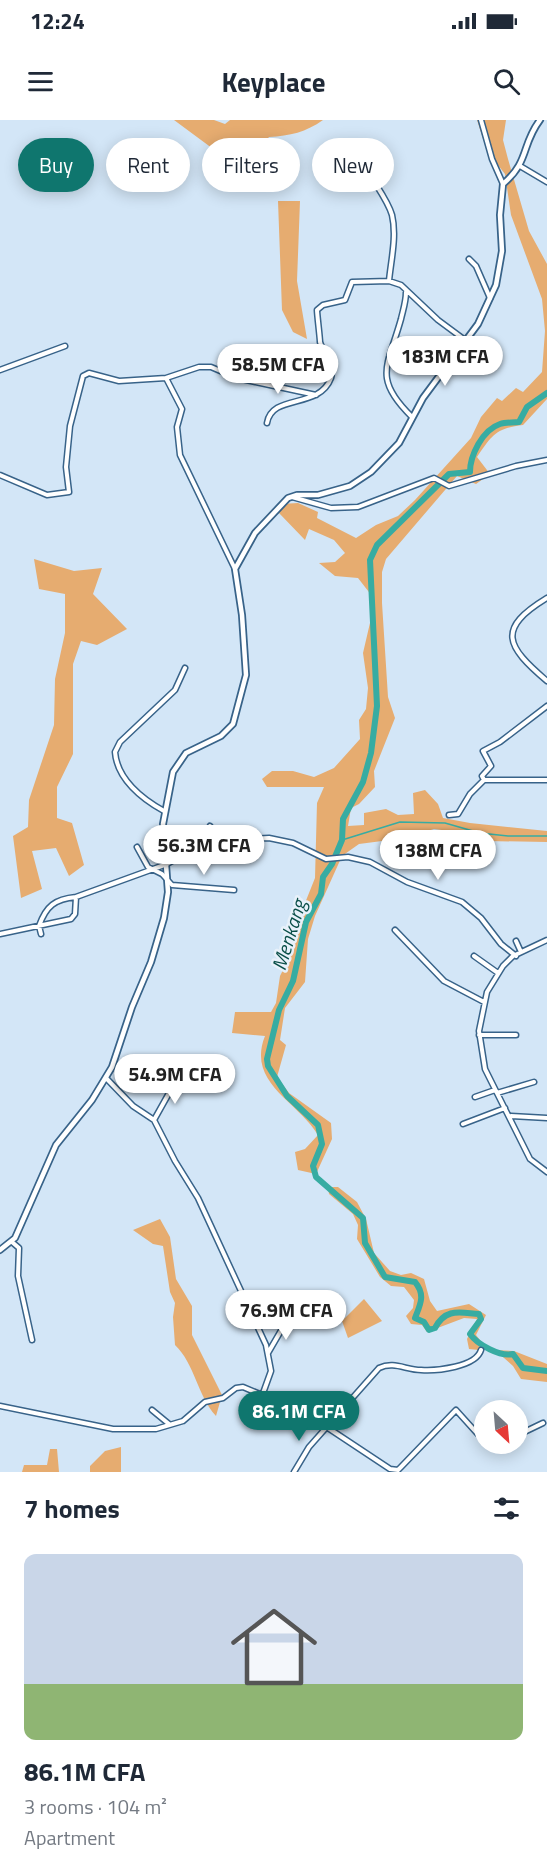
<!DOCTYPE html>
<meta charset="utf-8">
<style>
:root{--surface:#fff;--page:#f6f6f7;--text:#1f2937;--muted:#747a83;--accent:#0f766e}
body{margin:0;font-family:"Titillium Web",sans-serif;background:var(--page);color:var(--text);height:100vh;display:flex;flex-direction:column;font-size:22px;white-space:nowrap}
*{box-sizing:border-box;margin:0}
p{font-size:20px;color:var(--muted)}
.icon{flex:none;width:33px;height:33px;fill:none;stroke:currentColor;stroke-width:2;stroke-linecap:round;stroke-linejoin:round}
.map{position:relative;height:1352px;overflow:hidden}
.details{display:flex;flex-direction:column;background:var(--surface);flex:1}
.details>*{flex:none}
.banner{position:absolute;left:18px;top:18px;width:512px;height:54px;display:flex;gap:12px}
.needle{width:39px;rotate:154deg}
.controls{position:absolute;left:474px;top:1280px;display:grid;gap:12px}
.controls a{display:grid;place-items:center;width:54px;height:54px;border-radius:50%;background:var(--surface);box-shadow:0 3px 15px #0003;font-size:30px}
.price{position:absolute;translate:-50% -51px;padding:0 14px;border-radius:21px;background:#fff;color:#222;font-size:20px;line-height:39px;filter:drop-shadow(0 2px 3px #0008)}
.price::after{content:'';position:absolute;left:50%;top:36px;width:18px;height:14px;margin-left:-9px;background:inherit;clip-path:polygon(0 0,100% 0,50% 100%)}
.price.selected{background:var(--accent);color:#fff}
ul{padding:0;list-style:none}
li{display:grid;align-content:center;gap:12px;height:318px;padding:0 24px}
li span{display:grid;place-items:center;height:186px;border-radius:12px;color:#555}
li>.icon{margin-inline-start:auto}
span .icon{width:108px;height:108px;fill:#fffc;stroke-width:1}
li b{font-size:26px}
h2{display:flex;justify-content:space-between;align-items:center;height:72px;padding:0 24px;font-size:26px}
.chip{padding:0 21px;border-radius:27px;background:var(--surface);box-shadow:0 3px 15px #0003;font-size:21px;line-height:54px}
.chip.selected{background:var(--accent);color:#fff}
.status{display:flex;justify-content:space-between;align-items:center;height:42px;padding:0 30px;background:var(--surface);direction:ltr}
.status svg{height:16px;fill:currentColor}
header{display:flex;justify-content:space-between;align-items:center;height:78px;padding:0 24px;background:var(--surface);font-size:27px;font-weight:700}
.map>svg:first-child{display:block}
.green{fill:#e6ac70}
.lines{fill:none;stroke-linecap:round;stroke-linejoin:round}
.stream{stroke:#37aca2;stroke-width:1.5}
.river{stroke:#37aca2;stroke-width:6}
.minor-casing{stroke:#386389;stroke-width:7}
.tertiary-casing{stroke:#386389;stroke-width:8}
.minor{stroke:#fff;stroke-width:4}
.tertiary{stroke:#fff;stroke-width:4.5}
.labels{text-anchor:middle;stroke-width:5;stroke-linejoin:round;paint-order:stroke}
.water-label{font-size:20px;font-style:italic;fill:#0b4f49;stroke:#e8f1fa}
</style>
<div class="status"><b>12:24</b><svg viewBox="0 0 49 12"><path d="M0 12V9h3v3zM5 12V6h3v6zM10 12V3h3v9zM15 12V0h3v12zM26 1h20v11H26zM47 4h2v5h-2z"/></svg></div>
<header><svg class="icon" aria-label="menu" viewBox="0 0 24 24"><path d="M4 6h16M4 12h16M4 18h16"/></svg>Keyplace<svg class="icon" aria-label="search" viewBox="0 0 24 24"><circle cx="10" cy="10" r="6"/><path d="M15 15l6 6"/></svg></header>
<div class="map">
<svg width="547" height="1352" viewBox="0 0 547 1352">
<rect width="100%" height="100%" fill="#d3e6f7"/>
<path class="green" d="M174 0H214L225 4 230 0H323C306 12 290 16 269 17L252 37 246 59 224 37Z
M477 0H506L503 20 508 39 529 111 547 144V279L523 305C496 308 492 315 477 337L490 354 476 364 457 356 386 439 382 452V483L388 577 395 598 374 651 375 667 359 684 351 688 348 706 364 705V693L386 689 398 695 414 694 413 673 425 670 438 684 443 698 470 703 547 711V722L487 721 457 712 434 709 405 718 359 724 342 736 315 796 308 819 305 862 285 888 280 920 286 925 277 957 289 973 331 1003 332 1019 316 1054 298 1050 295 1032 305 1029 318 1015C299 982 246 963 265 916L232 913 235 892H271L276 883 280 856 290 836 295 808 315 758 317 683 324 667H267L262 659 272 651H293L314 657 334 648 360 619 359 600 366 589 368 568 363 533 373 490 372 476 358 458 335 456 319 443 335 442 345 433 334 420 309 409 305 420 279 393 281 384 298 383 318 392 317 398 356 418 376 405 398 396 415 380 471 318 481 297 497 278 502 281 516 268 523 272 542 252 545 211 542 179 511 95 505 54 487 31Z
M278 81H300L297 161 307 219 293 212 282 190Z
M34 439 74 451 102 448 93 474 127 509 97 525 81 521 73 544V634L57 667V698L72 703 84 745 69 756 56 728 32 731 42 769 21 778 13 716 28 707 29 680 54 605 55 559 65 513V474L39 469Z
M328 1067H338L357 1082 366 1099 374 1133 390 1151 401 1155 411 1153 424 1159 430 1181 437 1191 469 1184 486 1195 476 1215 483 1224 479 1230 469 1229 467 1219 477 1199 464 1198 427 1212 422 1205 411 1204 406 1196 413 1188 414 1180 404 1167 391 1166 380 1157 357 1119 358 1105 353 1094 329 1074Z
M160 1099 170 1117 176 1159 192 1186V1215L222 1275 216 1296C197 1275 195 1244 175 1225L173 1197 175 1183 170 1172 163 1126 153 1124 133 1110Z
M364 1179 382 1201 348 1218 342 1201Z
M495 1230 514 1231 547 1244V1262L521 1259 513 1246Z
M121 1327V1352H90V1346L105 1331Z
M50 1329H57L59 1352H22L24 1345H47Z"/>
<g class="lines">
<path class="stream" d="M342 720 400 702 445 703 480 713 508 716H547"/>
<path class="river" d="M547 273 527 287 519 302C513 303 506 302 500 304 482 310 470 336 470 352L449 354 377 425 370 440 377 586 371 633 363 662 343 699 342 720 332 744 323 757 321 774 306 802 293 861 279 890 267 939 268 946 287 976 318 1005 322 1024 313 1046 316 1057 363 1098 365 1123 385 1157 415 1162C426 1175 420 1185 415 1198L424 1202 429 1210 435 1208C446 1187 461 1193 479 1194L481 1199 470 1214C478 1225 500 1237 513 1234L523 1248 547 1251"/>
<defs>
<path id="minor" d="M481 0 492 39 503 64
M360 23C357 46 385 71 392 95 397 116 391 140 389 161
M520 46 547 62
M469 139 476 146 490 178
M406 172C406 182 403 190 401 199 388 246 372 258 412 297
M0 250 65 226
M267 303C272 273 319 290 331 258 335 245 323 233 320 222 320 218 317 194 317 190L323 185 345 180 352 162 389 161 401 165 438 200 465 220
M0 355 47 375 69 372 66 347 70 306 83 256 89 253 119 261 166 258
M292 377 331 388 358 387 434 358 449 366 516 346 547 340
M235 449 180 335 177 307 182 289 166 258 199 247H211L237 258 316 275
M547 478C496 509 506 526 547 561
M484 660 482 656 491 646 483 631 500 622 547 586
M164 691C142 679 117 659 115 632L120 622 175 570 185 548
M449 695 458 694 470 674 484 660H547
M203 722 210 706
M137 727 148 747 162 754 172 765 234 770
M395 810 444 861 484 882
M0 814 71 799 75 794 76 777 167 744 209 720 224 727 250 719 269 718 293 723 326 739 348 737 370 742 407 762 462 782 481 798 501 824 516 836
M41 814 39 806C46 786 55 779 76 777
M547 820 513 836 503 846 487 872 479 911 485 949 530 1039 547 1052
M516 821 521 832
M474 836 498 853
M479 915H516
M106 958 133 986 154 1000 175 1041 198 1078 266 1225 271 1251 262 1276
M497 973 534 962
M475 977 495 970
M511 996 547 998
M154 1000 173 966 191 959
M463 1004 505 988
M12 1122 19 1128 18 1156 32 1220
M268 1233 286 1202 298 1198
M0 1286 113 1309H156L183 1301 205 1282 223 1278 236 1268 243 1267 307 1294 390 1349 398 1350 401 1347 456 1290 484 1321
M152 1290 169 1304
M518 1315 543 1303
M486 1323 495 1325 500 1323
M294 1352 309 1327 379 1248C394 1241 406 1250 421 1250 437 1251 476 1247 481 1230"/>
<path id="tertiary" d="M0 1130 15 1118 56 1025 92 980 112 947 132 887 151 842 164 798 168 772 163 704 173 652 186 633 221 616 233 604 246 555 242 495 235 449 255 413 288 378 297 375H318L350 366 371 352 399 323 423 278 478 204 496 165 502 131 500 95 503 64C530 41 521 25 540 0"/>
</defs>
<use href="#minor" class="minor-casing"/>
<use href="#tertiary" class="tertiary-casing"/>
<use href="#minor" class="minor"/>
<use href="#tertiary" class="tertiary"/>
</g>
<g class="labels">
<g class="water-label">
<text transform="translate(289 815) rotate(-73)" y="7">Menkang</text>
</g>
</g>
</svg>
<div class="controls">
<a><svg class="needle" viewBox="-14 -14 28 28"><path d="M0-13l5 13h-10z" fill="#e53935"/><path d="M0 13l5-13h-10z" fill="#747a83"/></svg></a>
</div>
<b class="price" style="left:445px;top:267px">183M CFA</b>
<b class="price" style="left:278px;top:275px">58.5M CFA</b>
<b class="price" style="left:204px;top:756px">56.3M CFA</b>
<b class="price" style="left:438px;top:761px">138M CFA</b>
<b class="price" style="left:175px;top:985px">54.9M CFA</b>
<b class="price" style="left:286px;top:1221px">76.9M CFA</b>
<b class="price selected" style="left:299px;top:1322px">86.1M CFA</b>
<div class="banner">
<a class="chip selected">Buy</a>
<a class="chip">Rent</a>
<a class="chip">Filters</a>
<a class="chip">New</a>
</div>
</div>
<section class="details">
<h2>7 homes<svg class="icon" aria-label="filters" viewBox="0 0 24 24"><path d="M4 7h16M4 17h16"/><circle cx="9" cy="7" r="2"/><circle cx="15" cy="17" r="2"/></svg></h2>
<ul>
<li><span style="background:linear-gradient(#c9d6e8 70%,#8fb573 0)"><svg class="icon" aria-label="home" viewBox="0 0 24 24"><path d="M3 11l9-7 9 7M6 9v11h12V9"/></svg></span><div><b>86.1M CFA</b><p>3 rooms · 104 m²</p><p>Apartment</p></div></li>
</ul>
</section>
